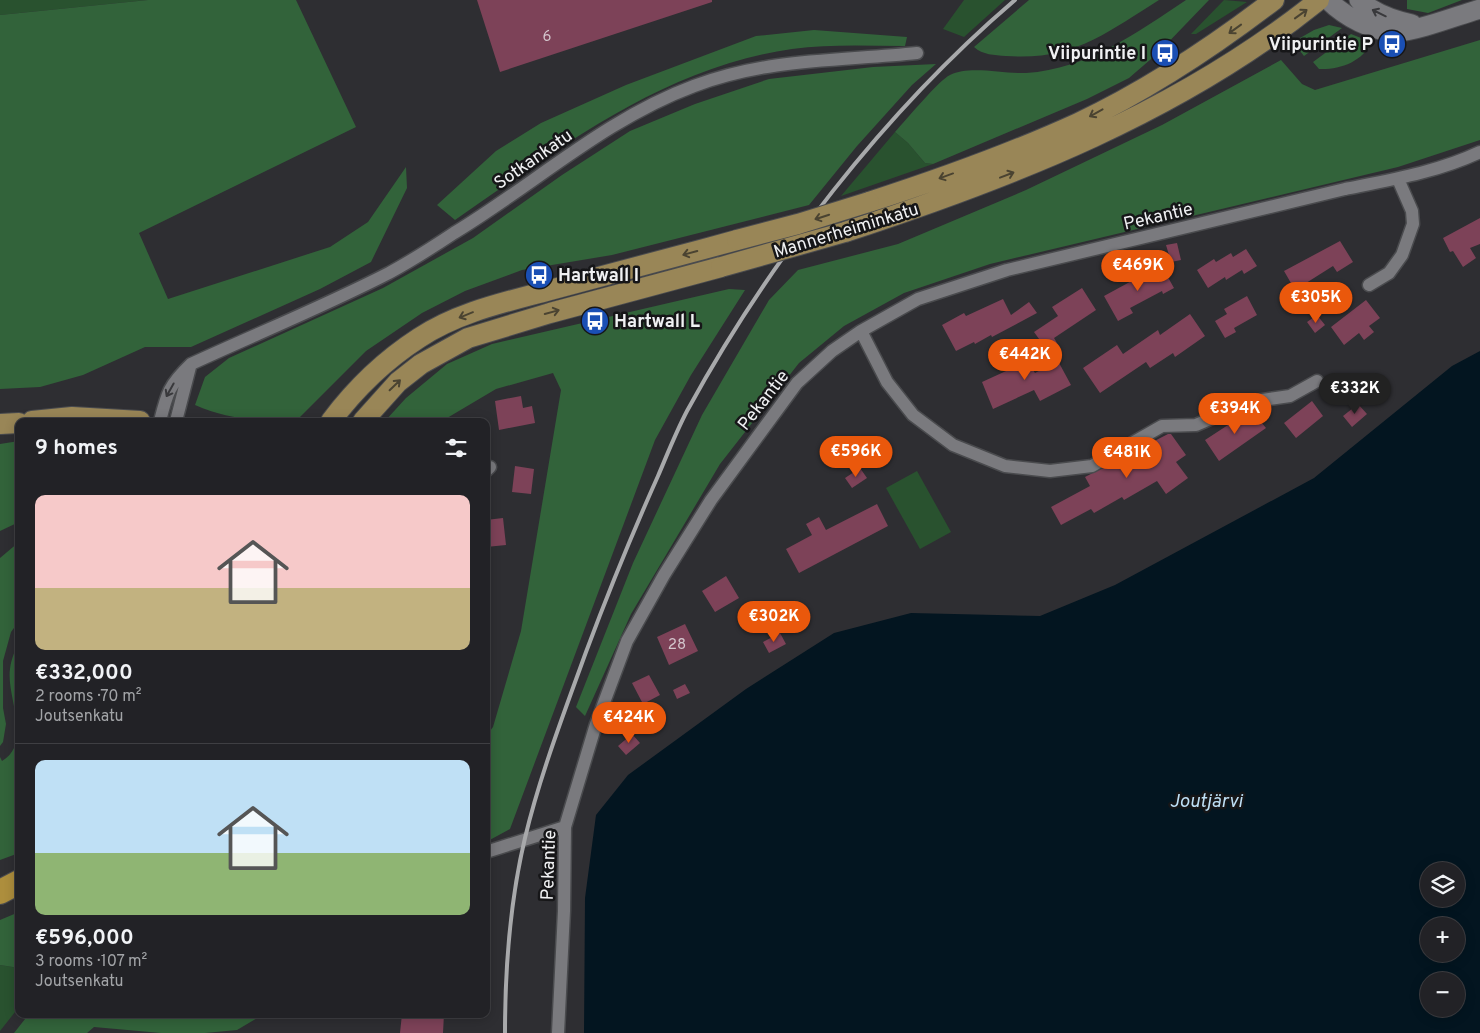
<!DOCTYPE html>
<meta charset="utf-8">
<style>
:root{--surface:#222226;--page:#2a2a2e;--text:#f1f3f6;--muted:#a2a4a7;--line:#3f3f43;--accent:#ea580c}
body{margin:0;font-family:Overpass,sans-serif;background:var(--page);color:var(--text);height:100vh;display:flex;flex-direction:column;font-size:19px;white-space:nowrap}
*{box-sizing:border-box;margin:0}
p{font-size:16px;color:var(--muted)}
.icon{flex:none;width:28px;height:28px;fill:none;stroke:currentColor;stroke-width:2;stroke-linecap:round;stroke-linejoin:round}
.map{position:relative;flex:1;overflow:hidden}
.details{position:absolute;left:15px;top:418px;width:475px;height:600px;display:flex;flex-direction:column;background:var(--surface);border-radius:10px;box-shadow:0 2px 12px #0003,0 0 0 1px var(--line)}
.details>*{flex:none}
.fabs{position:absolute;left:1420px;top:862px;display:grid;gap:10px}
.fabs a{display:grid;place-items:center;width:45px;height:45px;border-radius:50%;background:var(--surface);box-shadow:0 2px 12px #0003,0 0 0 1px var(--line);font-size:25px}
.price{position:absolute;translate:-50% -42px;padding:0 11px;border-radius:18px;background:var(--accent);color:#fff;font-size:16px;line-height:32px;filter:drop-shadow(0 1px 2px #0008)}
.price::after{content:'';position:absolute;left:50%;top:30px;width:15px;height:11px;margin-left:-8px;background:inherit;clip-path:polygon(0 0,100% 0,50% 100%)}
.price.on{background:#222;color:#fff}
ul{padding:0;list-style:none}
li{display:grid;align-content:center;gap:10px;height:265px;padding:0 20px}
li+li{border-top:1px solid var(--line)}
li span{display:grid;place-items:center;height:155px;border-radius:10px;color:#555}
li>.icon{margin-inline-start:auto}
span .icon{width:90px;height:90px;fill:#fffc;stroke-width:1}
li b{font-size:21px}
h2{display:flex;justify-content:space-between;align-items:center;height:60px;padding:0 20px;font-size:21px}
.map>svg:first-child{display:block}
.green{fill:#29522f}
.forest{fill:#32633a}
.water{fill:#031520;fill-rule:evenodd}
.building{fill:#7d4258}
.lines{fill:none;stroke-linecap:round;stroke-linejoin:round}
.street-casing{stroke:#4a4b4e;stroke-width:15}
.secondary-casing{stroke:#4a4b4e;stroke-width:21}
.primary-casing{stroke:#4a4b4e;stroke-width:22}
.highway-casing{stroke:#4a4b4e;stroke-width:26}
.street{stroke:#7a7a7e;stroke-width:12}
.secondary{stroke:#7a7a7e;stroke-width:19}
.primary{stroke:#998657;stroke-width:20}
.highway{stroke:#ad8e3d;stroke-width:24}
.rail{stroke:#a8a9ab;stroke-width:4}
.primary-bridge-casing{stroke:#4a4b4e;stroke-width:22;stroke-linecap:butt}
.primary-bridge{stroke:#998657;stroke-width:20}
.oneway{stroke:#39393c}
.oneway2{stroke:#4a4331}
.labels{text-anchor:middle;stroke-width:5;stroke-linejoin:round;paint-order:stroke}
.number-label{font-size:15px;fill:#d3c5cc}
.poi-label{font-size:18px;font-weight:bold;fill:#f0f1f3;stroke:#161618;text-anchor:end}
.street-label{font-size:18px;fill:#f0f1f3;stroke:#161618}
.water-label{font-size:19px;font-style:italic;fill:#bedff5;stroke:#161618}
</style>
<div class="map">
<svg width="1480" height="1033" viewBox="0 0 1480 1033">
<rect width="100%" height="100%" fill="#2e2e32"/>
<path class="green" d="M0 0H148L0 15Z
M964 0H1005L964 37 943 29Z
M1224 0 1247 2 1196 34H1191Z
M895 132 908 143 925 163 933 164 841 196Z
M917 471 951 532 920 549 886 488Z
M0 965 19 968V1007L0 1031Z"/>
<path class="forest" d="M148 0H296L356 127 139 233 168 299 330 247 368 222 406 167 407 188 371 262 320 289 191 347H145L83 375 40 387 0 389V15Z
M1029 0H1159C1106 33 1073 61 1006 56 994 55 983 55 974 47Z
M1186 0H1209L1158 53 1129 78 1087 99 933 164 925 163 908 143 895 132C906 120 939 80 950 75 969 65 1004 74 1026 73 1088 69 1136 33 1186 0Z
M1407 0H1462L1428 13 1407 9Z
M1329 25 1342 28 1304 56 1293 42 1314 30Z
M814 30 907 37 905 46C868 46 829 44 792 49 662 68 560 148 455 220L437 205 496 151 541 123 626 85 756 36Z
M1351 34 1371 42C1363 62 1339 70 1319 69L1313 62Z
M1480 40V140L1398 167 990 264 904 293 844 326 799 363 720 464 631 614 585 716 576 707 633 563 702 415 769 300 798 270 898 244 1026 190 1162 125 1281 60 1302 84 1315 90Z
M936 64 912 85 857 146 809 205 612 255 522 270 465 291 422 313 366 351 296 421C259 421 229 420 195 405L205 377 229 358 383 288 473 238 562 175 630 131 695 104 769 79 873 67Z
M729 289 745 290 691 375 655 440 510 829 486 842V736L493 727 521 631 561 390 553 373 496 389 442 421H385L406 398 447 364 492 344Z
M19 441V522L0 531V444Z
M19 542V621L11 632 3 661V708L6 724 3 742 0 746V558Z
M19 639V853L0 860V757L2 761C33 743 6 697 10 669 11 659 16 649 19 639Z
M19 912V968L0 965V920Z
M29 1014H264L237 1030 205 1033H161L94 1027 87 1033H14Z"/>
<path class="water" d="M1480 351V1033H584L585 898 596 815 628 775 746 689 834 633 911 613 1040 616 1115 585 1314 478 1452 366ZM1429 871H1456V899H1429ZM1429 926H1456V954H1429ZM1429 981H1456V1009H1429Z"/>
<path class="building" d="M477 0H712V2L500 72Z
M1480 218V244L1470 248 1476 258 1463 267 1453 251 1450 252 1443 238Z
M1340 241 1353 262 1337 272 1333 266 1295 290 1284 271Z
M1177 243 1181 260 1171 262 1166 245Z
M1246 249 1257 266 1244 274 1242 270 1226 280 1225 277 1208 288 1197 270 1214 259 1216 262 1231 253 1233 257Z
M1161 265 1174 288 1163 294 1162 291 1130 308 1133 313 1118 321 1104 296Z
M1082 288 1096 310 1054 338 1057 343 1047 350 1034 332 1058 316 1052 307Z
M1247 296 1257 315 1234 328 1236 332 1225 338 1215 321 1227 314 1224 309Z
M1003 299 1011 315 1029 302 1037 313 992 337 991 335 975 344 974 342 956 351 942 325 964 313 966 316Z
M1366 300 1380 318 1369 326 1374 332 1364 340 1359 333 1344 345 1331 327Z
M1190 314 1205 336 1175 357 1173 353 1150 368 1146 362 1100 393 1083 368 1117 345 1123 354 1158 330 1160 335Z
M1317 315 1325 325 1315 333 1307 322Z
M1016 345 1035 373 1058 361 1071 385 1040 401 1034 390 993 409 982 382 1017 366 1007 351Z
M521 396 523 408 532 406 535 423 499 430 495 401Z
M1312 401 1323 416 1296 438 1284 423Z
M1358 404 1367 414 1352 427 1343 416Z
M1251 410 1266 428 1219 461 1205 440Z
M1168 434H1171L1186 455 1176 462 1188 478 1166 494 1157 481 1124 500 1122 497 1094 513 1091 509 1061 525 1051 507 1090 486 1085 477Z
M515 466 534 469 531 494 512 492Z
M860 468 867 478 852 488 845 478Z
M877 504 888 526 799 573 786 549 812 535 806 524 819 517 826 530Z
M503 518 506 545 486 547V520Z
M726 576 739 598 715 612 702 591Z
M685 624 698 651 669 665 657 637Z
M780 633 786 644 769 653 763 642Z
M649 675 660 695 643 704 632 683Z
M685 684 690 693 677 699 673 690Z
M632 734 640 743 626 755 618 746Z
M402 1014H444L443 1033H400Z"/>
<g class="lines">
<defs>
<path id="street" d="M1369 285 1389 273 1402 255 1413 224 1412 211 1398 179
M861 331 887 382 913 415 953 445 1005 466 1050 471 1092 466 1162 426 1196 425 1249 402 1290 396 1317 381
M160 421C167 393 169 385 191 364 256 334 325 306 389 273 411 261 433 247 454 233 535 184 605 119 694 86 768 58 841 61 917 53
M176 421 190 367
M486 471 490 467
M486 852 565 827
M558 1033 564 911 565 827 596 724 627 641 664 575 711 500 797 383 832 351 861 331 918 299 1007 270 1345 189C1390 180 1438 172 1480 152"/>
<path id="secondary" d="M1328 0C1345 17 1373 32 1397 32 1418 31 1459 15 1480 9
M1359 0C1374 13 1393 20 1412 24"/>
<path id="primary" d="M869 202C940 179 1010 154 1078 123 1146 91 1214 46 1274 0
M845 232C1013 177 1180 112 1319 0
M32 421 72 417 140 421
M331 421C355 389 385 360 419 338 458 312 506 302 550 290 613 273 675 257 737 240
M363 421 398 382 421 364 468 338 550 313 721 267
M0 424 19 423"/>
<path id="highway" d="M0 892 19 882"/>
</defs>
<use href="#street" class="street-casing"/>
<use href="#secondary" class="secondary-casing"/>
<use href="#primary" class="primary-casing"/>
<use href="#highway" class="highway-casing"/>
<use href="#street" class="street"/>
<use href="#secondary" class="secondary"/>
<use href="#primary" class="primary"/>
<use href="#highway" class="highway"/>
<path class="rail" d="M505 1033C505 969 510 901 525 838 540 775 564 713 586 652 608 593 632 534 658 476 667 455 676 432 687 411 769 261 885 111 1015 0"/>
<defs>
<path id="primary-bridge" d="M737 240 798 224 869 202
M721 267 845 232"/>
</defs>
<use href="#primary-bridge" class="primary-bridge-casing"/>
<use href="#primary-bridge" class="primary-bridge"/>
</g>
<defs><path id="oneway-shaft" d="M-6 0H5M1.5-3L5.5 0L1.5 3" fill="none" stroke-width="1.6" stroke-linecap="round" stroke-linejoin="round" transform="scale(1.25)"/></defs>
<g class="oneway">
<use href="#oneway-shaft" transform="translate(1379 13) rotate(-154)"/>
<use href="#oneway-shaft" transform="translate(170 390) rotate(119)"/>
</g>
<g class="oneway2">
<use href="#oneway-shaft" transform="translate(1301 14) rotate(-36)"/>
<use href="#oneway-shaft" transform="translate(1235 29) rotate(144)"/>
<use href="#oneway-shaft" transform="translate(1096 113) rotate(151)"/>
<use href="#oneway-shaft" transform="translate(1007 175) rotate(-21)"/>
<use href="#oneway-shaft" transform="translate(946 176) rotate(160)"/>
<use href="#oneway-shaft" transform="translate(822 217) rotate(162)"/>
<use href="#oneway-shaft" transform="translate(690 253) rotate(165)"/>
<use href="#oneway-shaft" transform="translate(552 312) rotate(-15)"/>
<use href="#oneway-shaft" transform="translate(466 315) rotate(158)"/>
<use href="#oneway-shaft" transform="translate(395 385) rotate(-44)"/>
</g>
<defs>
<symbol id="bus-disc" viewBox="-11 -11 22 22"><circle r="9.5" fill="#1a4fb4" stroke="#161618"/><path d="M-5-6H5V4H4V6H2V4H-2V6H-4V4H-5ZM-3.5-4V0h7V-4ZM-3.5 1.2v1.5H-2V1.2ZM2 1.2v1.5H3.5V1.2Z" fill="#fff"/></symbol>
</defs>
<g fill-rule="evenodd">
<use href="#bus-disc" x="1376" y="28" width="32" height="32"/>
<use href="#bus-disc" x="1149" y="37" width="32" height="32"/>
<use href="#bus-disc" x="523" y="259" width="32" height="32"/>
<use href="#bus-disc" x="579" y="305" width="32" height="32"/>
</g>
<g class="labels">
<g class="number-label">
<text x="547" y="41">6</text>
<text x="677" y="649">28</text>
</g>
<g class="poi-label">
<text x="1373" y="50">Viipurintie P</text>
<text x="1146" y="59">Viipurintie I</text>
<text x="558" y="281" text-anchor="start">Hartwall I</text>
<text x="614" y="327" text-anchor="start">Hartwall L</text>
</g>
<g class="street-label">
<text transform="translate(533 159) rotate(-35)" y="6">Sotkankatu</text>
<text transform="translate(1158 216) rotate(-13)" y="6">Pekantie</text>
<text transform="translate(846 230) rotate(-17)" y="6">Mannerheiminkatu</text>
<text transform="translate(763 400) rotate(-52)" y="6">Pekantie</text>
<text transform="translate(548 865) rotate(-88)" y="6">Pekantie</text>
</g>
<g class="water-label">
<text x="1206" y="807">Joutjärvi</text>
</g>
</g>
</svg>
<div class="fabs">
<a><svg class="icon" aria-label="layers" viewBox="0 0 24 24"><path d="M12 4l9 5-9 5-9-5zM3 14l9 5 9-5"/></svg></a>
<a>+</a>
<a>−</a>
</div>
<b class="price" style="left:1138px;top:292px">€469K</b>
<b class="price" style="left:1316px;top:324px">€305K</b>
<b class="price" style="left:1025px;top:381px">€442K</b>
<b class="price on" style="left:1355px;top:415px">€332K</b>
<b class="price" style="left:1235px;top:435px">€394K</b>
<b class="price" style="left:856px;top:478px">€596K</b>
<b class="price" style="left:1127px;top:479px">€481K</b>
<b class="price" style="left:774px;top:643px">€302K</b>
<b class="price" style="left:629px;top:744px">€424K</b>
<section class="details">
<h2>9 homes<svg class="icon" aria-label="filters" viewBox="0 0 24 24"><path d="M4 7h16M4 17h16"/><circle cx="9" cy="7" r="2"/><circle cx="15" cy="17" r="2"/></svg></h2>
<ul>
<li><span style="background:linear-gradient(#f6c9c9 60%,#c2b280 0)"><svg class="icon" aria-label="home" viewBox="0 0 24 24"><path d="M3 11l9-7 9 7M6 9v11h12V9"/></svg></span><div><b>€332,000</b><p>2 rooms · 70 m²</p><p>Joutsenkatu</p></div></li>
<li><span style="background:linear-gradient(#bfe0f5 60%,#8fb573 0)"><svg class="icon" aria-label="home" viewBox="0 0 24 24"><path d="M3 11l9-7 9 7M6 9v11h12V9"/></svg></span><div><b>€596,000</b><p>3 rooms · 107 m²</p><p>Joutsenkatu</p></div></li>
</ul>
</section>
</div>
